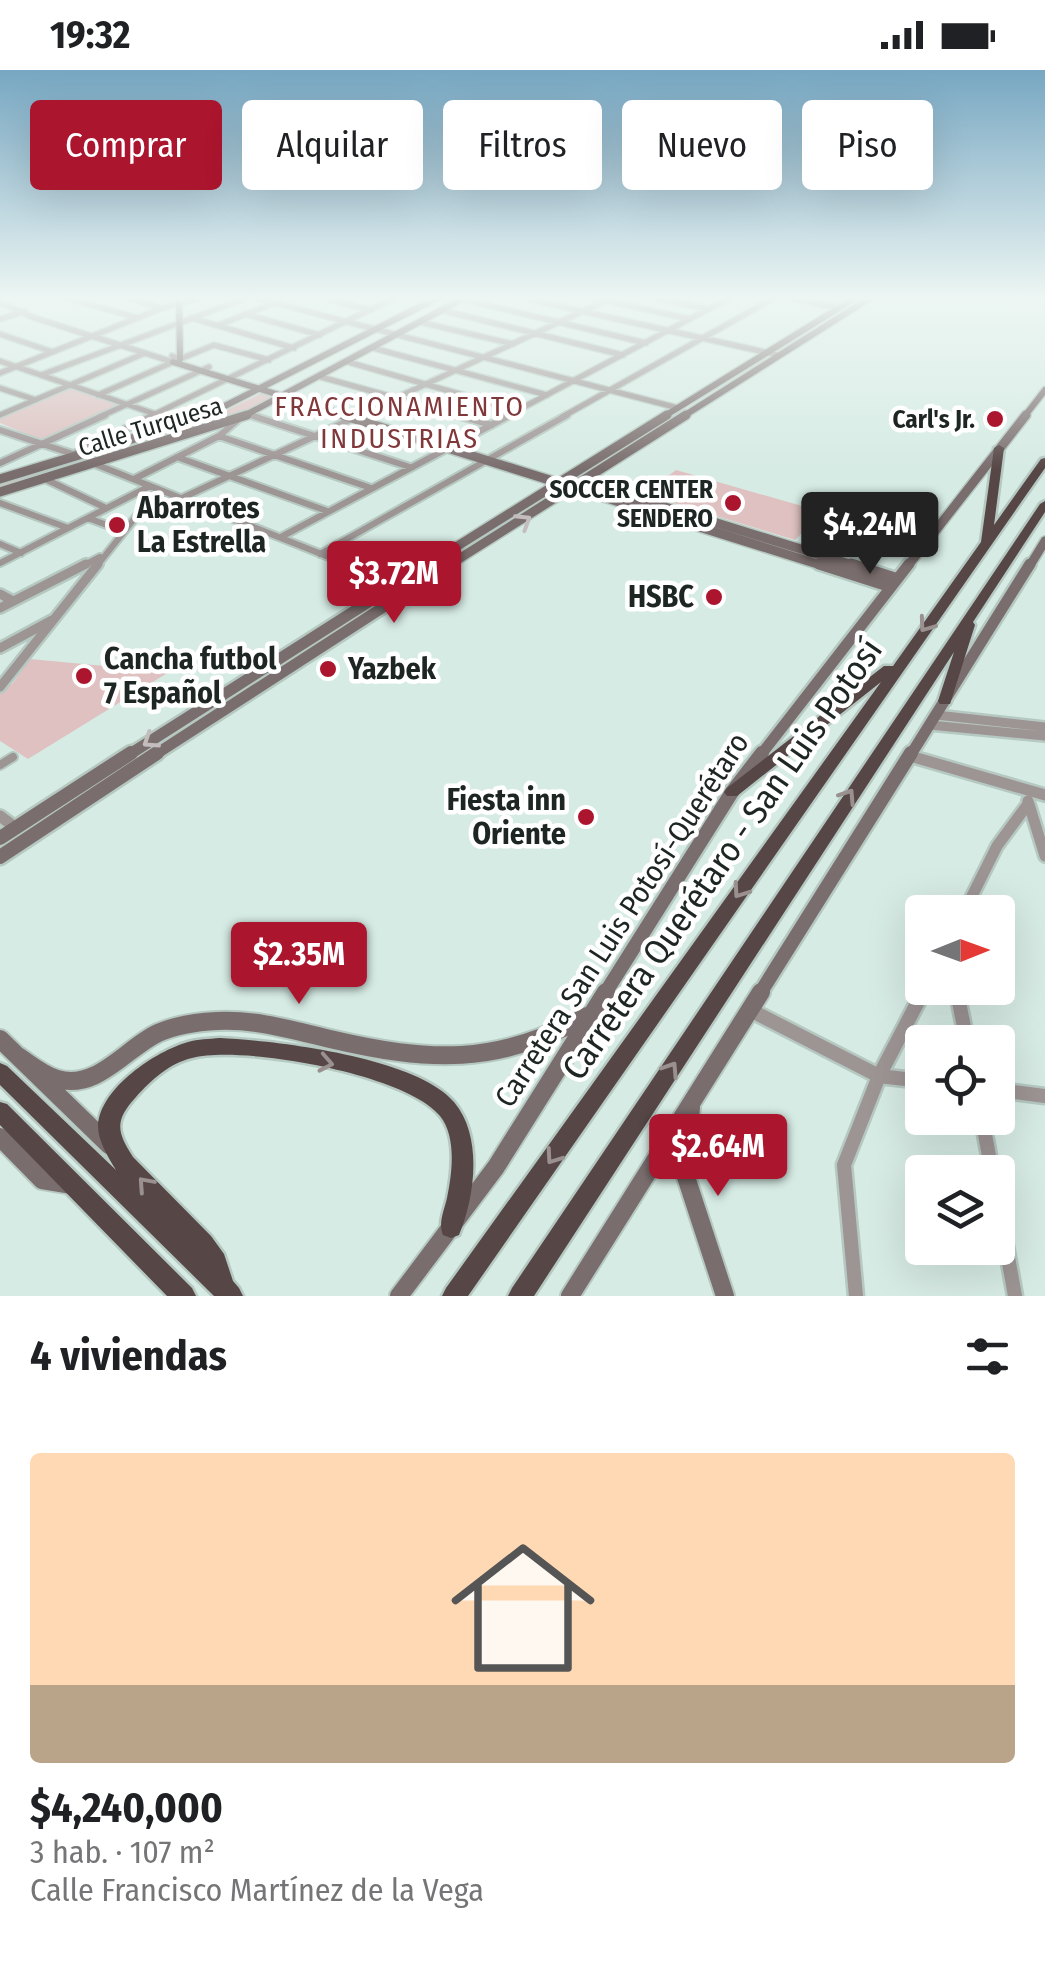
<!DOCTYPE html>
<html lang="es">
<meta charset="utf-8">
<style>
:root{--surface:#fff;--page:#f6f6f6;--text:#202124;--muted:#757577;--line:#e0e0e0;--accent:#ab152e}
body{margin:0;font-family:"Fira Sans Condensed",sans-serif;background:var(--page);color:var(--text);height:100vh;display:flex;flex-direction:column;font-size:38px;white-space:nowrap}
*{box-sizing:border-box;margin:0}
p{font-size:32px;color:var(--muted)}
.icon{flex:none;width:55px;height:55px;fill:none;stroke:currentColor;stroke-width:2;stroke-linecap:round;stroke-linejoin:round}
.map{position:relative;height:1226px;overflow:hidden}
.panel{display:flex;flex-direction:column;background:var(--surface);flex:1}
.panel>*{flex:none}
.guide{position:absolute;left:30px;top:30px;width:985px;height:90px;display:flex;gap:20px}
.needle{width:65px;rotate:89deg}
.controls{position:absolute;left:905px;top:825px;display:grid;gap:20px}
.controls a{display:grid;place-items:center;width:110px;height:110px;border-radius:10px;background:var(--surface);box-shadow:0 10px 40px #0002;font-size:50px}
.price{position:absolute;translate:-50% -85px;padding:0 22px;border-radius:10px;background:var(--accent);color:#fff;font-size:32px;line-height:65px;filter:drop-shadow(0 2px 5px #0008)}
.price::after{content:'';position:absolute;left:50%;top:60px;width:30px;height:22px;margin-left:-15px;background:inherit;clip-path:polygon(0 0,100% 0,50% 100%)}
.price.selected{background:#222;color:#fff}
ul{padding:0;list-style:none}
li{display:grid;align-content:center;gap:20px;height:530px;padding:0 30px}
li+li{border-top:2px solid var(--line)}
li span{display:grid;place-items:center;height:310px;border-radius:10px;color:#555}
li>.icon{margin-inline-start:auto}
span .icon{width:180px;height:180px;fill:#fffc;stroke-width:1}
li b{font-size:42px}
h2{display:flex;justify-content:space-between;align-items:center;height:120px;padding:0 30px;font-size:42px}
.chip{padding:0 35px;border-radius:10px;background:var(--surface);box-shadow:0 10px 40px #0002;font-size:35px;line-height:90px}
.chip.selected{background:var(--accent);color:#fff}
.status{display:flex;justify-content:space-between;align-items:center;height:70px;padding:0 50px;background:var(--surface);direction:ltr}
.status svg{height:28px;fill:currentColor}
.map>svg:first-child{display:block}
.green{fill:#dec1c0}
.lines{fill:none;stroke-linecap:round;stroke-linejoin:round}
.pedestrian-casing{stroke:#b5c8c1;stroke-width:12}
.minor-far4-casing{stroke:#b5c8c1;stroke-width:8}
.minor-far3-casing{stroke:#b5c8c1;stroke-width:10}
.minor-far2-casing{stroke:#b5c8c1;stroke-width:14}
.minor-far1-casing{stroke:#b5c8c1;stroke-width:16}
.minor-casing{stroke:#b5c8c1;stroke-width:19}
.secondary-far4-casing{stroke:#b5c8c1;stroke-width:9}
.secondary-far3-casing{stroke:#b5c8c1;stroke-width:12}
.secondary-far2-casing{stroke:#b5c8c1;stroke-width:16}
.secondary-far1-casing{stroke:#b5c8c1;stroke-width:19}
.secondary-casing{stroke:#b5c8c1;stroke-width:22}
.trunk-casing{stroke:#b5c8c1;stroke-width:5}
.pedestrian{stroke:#9d9494;stroke-width:8}
.minor-far4{stroke:#9d9494;stroke-width:5}
.minor-far3{stroke:#9d9494;stroke-width:6}
.minor-far2{stroke:#9d9494;stroke-width:9}
.minor-far1{stroke:#9d9494;stroke-width:11}
.minor{stroke:#9d9494;stroke-width:14}
.secondary-far4{stroke:#7a6d6d;stroke-width:6}
.secondary-far3{stroke:#7a6d6d;stroke-width:9}
.secondary-far2{stroke:#7a6d6d;stroke-width:11}
.secondary-far1{stroke:#7a6d6d;stroke-width:14}
.secondary{stroke:#7a6d6d;stroke-width:18}
.trunk{fill:#564646;fill-rule:evenodd}
.oneway{stroke:#c3bdbd}
.oneway2{stroke:#9a9090}
.poi-dot{fill:#ab152e;stroke:#fff;stroke-width:4}
.labels{text-anchor:middle;stroke-width:9;stroke-linejoin:round;paint-order:stroke}
.far-poi-label{font-size:25px;font-weight:bold;fill:#1e2624;stroke:#fff;text-anchor:end}
.far-street-label{font-size:25px;fill:#1e2624;stroke:#fff}
.far-neighbourhood-label{font-size:28px;letter-spacing:2.5px;fill:#80383a;stroke:#fff}
.poi-label{font-size:30px;font-weight:bold;fill:#1e2624;stroke:#fff;text-anchor:start}
.street-label{font-size:30px;fill:#1e2624;stroke:#fff}
.near-street-label{font-size:35px;fill:#1e2624;stroke:#fff}
</style>
<div class="status"><b>19:32</b><svg viewBox="0 0 49 12"><path d="M0 12V9h3v3zM5 12V6h3v6zM10 12V3h3v9zM15 12V0h3v12zM26 1h20v11H26zM47 4h2v5h-2z"/></svg></div>
<div class="map">
<svg width="1045" height="1226" viewBox="0 0 1045 1226">
<rect width="100%" height="100%" fill="#d6ebe4"/>
<path class="green" d="M69 316 123 335 43 371 0 353V346Z
M262 323 277 328 242 345 0 419V414L200 353Z
M676 400 823 442 795 470 644 424Z
M30 589 169 602 28 689 0 671V620L12 614Z"/>
<g class="lines">
<defs>
<path id="pedestrian" d="M0 695 13 687"/>
<path id="minor-far4" d="M66 228 135 247
M128 228 162 238
M256 228 678 338
M323 228 371 240
M523 228 778 285
M594 228 690 249
M657 228 708 239
M790 228 839 238
M461 229 646 273
M0 232 32 247 173 292
M441 240 623 285
M245 244 320 265
M192 248 294 278
M0 249 25 241
M420 252 513 274
M219 255 274 233
M0 264 53 282
M373 278 547 325
M172 286 180 289 214 275 269 290
M0 291 164 347
M348 292 519 341
M0 303 162 238 200 228
M41 305 246 228
M321 307 465 347
M0 318 36 330
M98 325 173 292
M0 345 145 283
M250 345 258 347
M99 347 209 297
M149 347 394 228
M355 347 611 228
M505 347 729 228
M562 347 774 228"/>
<path id="minor-far3" d="M157 345 183 354
M250 345 410 397
M456 345 492 355
M0 360 79 386
M219 366 371 418
M76 383 154 345
M177 387 327 441
M0 393 105 345
M95 394 354 497
M45 409 106 438
M134 409 219 366 239 349
M182 428 360 345
M0 433 68 458
M88 448 123 461
M281 467 510 345
M0 474 21 483
M320 484 567 345
M0 493 150 416
M81 497 100 487
M96 497 158 419"/>
<path id="minor-far2" d="M348 494 397 514
M0 524 13 531
M0 538 86 494
M0 578 52 550
M0 617 98 494
M936 645 1045 657
M930 655 1045 666"/>
<path id="minor-far1" d="M910 686 1045 725
M1028 731 1045 786
M0 746 16 758
M964 842 997 776 1028 734
M956 918 957 925
M921 925 925 918"/>
<path id="minor" d="M957 922 967 972
M750 940 879 1006 922 1011
M998 1020 1045 1026
M982 1048 992 1102
M998 1132 1015 1226
M856 1226 844 1095 879 1006 923 922"/>
<path id="secondary-far4" d="M179 228 180 289
M173 292 350 347
M203 347 437 228
M242 347 464 228
M663 347 855 228
M682 347 870 228
M1024 347 1045 320"/>
<path id="secondary-far3" d="M342 345 827 497
M0 409 211 345
M0 422 247 345
M636 428 859 497
M424 497 667 345
M446 497 686 345
M907 497 1026 345
M1029 497 1045 471"/>
<path id="secondary-far2" d="M819 494 888 516
M851 494 895 508
M127 686 428 494
M153 686 450 494
M760 686 909 494
M910 686 1030 494"/>
<path id="secondary-far1" d="M0 768 131 683
M0 787 157 683
M604 925 732 722 762 683
M759 925 911 683"/>
<path id="secondary" d="M0 969 109 1075
M18 986C30 994 43 1005 57 1009 97 1021 126 978 158 963 176 955 197 952 217 951 256 949 292 960 330 969 428 992 497 996 587 946
M691 1036 686 1107 725 1226
M0 1067 42 1110 72 1115
M399 1226 496 1097 606 922
M570 1226 761 922"/>
<path id="trunk" d="M999 375 1004 378 994 455 1041 389 1045 388V398L468 1226H442L446 1218 881 612 737 726H727L724 722 727 718 884 596H893L981 472 994 378Z
M1045 431V442L973 552 975 555 950 634H940L938 631 954 582 534 1226H508L512 1218 1040 434Z
M220 968C277 971 415 987 454 1032 483 1066 475 1127 459 1165L451 1168 443 1165C438 1153 444 1141 447 1128 452 1104 457 1067 440 1046 407 1004 242 975 192 988 170 993 151 1010 136 1027 115 1050 116 1061 133 1087L211 1166 224 1184 233 1211 239 1218 243 1226H214L0 1015V993L7 996 116 1100C108 1087 98 1071 98 1056 100 1018 156 981 188 972 198 969 209 969 220 968Z
M0 1032 7 1034 192 1218 196 1226H167L0 1055Z"/>
</defs>
<use href="#pedestrian" class="pedestrian-casing"/>
<use href="#minor-far4" class="minor-far4-casing"/>
<use href="#minor-far3" class="minor-far3-casing"/>
<use href="#minor-far2" class="minor-far2-casing"/>
<use href="#minor-far1" class="minor-far1-casing"/>
<use href="#minor" class="minor-casing"/>
<use href="#secondary-far4" class="secondary-far4-casing"/>
<use href="#secondary-far3" class="secondary-far3-casing"/>
<use href="#secondary-far2" class="secondary-far2-casing"/>
<use href="#secondary-far1" class="secondary-far1-casing"/>
<use href="#secondary" class="secondary-casing"/>
<use href="#trunk" class="trunk-casing"/>
<use href="#pedestrian" class="pedestrian"/>
<use href="#minor-far4" class="minor-far4"/>
<use href="#minor-far3" class="minor-far3"/>
<use href="#minor-far2" class="minor-far2"/>
<use href="#minor-far1" class="minor-far1"/>
<use href="#minor" class="minor"/>
<use href="#secondary-far4" class="secondary-far4"/>
<use href="#secondary-far3" class="secondary-far3"/>
<use href="#secondary-far2" class="secondary-far2"/>
<use href="#secondary-far1" class="secondary-far1"/>
<use href="#secondary" class="secondary"/>
<use href="#trunk" class="trunk"/>
</g>
<defs><path id="oneway-chevron" d="M-2-3.5L2.5 0L-2 3.5" fill="none" stroke-width="1.6" stroke-linecap="round" stroke-linejoin="round" transform="scale(2.5)"/></defs>
<g class="oneway">
<use href="#oneway-chevron" transform="translate(524 451) rotate(-32)"/>
<use href="#oneway-chevron" transform="translate(150 671) rotate(147)"/>
</g>
<g class="oneway2">
<use href="#oneway-chevron" transform="translate(926 555) rotate(126)"/>
<use href="#oneway-chevron" transform="translate(848 726) rotate(-57)"/>
<use href="#oneway-chevron" transform="translate(740 821) rotate(125)"/>
<use href="#oneway-chevron" transform="translate(326 993) rotate(11)"/>
<use href="#oneway-chevron" transform="translate(671 999) rotate(-57)"/>
<use href="#oneway-chevron" transform="translate(553 1087) rotate(125)"/>
<use href="#oneway-chevron" transform="translate(145 1114) rotate(-132)"/>
</g>
<linearGradient id="sky" x2="0" y2="1"><stop stop-color="#77a7c2"/><stop offset="0.57" stop-color="#edf6f3"/><stop offset="1" stop-color="#edf6f3" stop-opacity="0"/></linearGradient>
<rect width="1045" height="400" fill="url(#sky)"/>
<g class="poi-dot">
<circle cx="995" cy="349" r="10"/>
<circle cx="733" cy="433" r="10"/>
<circle cx="117" cy="455" r="10"/>
<circle cx="714" cy="527" r="10"/>
<circle cx="328" cy="599" r="10"/>
<circle cx="84" cy="606" r="10"/>
<circle cx="586" cy="747" r="10"/>
</g>
<g class="labels">
<g class="far-poi-label">
<text x="975" y="358">Carl's Jr.</text>
<text x="713" y="428">SOCCER CENTER<tspan x="713" dy="29">SENDERO</tspan></text>
</g>
<g class="far-street-label">
<text transform="translate(150 356) rotate(-17)" y="9">Calle Turquesa</text>
</g>
<g class="far-neighbourhood-label">
<text x="400" y="346">FRACCIONAMIENTO<tspan x="400" dy="32">INDUSTRIAS</tspan></text>
</g>
<g class="poi-label">
<text x="137" y="448">Abarrotes<tspan x="137" dy="34">La Estrella</tspan></text>
<text x="694" y="537" text-anchor="end">HSBC</text>
<text x="104" y="599">Cancha futbol<tspan x="104" dy="34">7 Español</tspan></text>
<text x="348" y="609">Yazbek</text>
<text x="566" y="740" text-anchor="end">Fiesta inn<tspan x="566" dy="34">Oriente</tspan></text>
</g>
<g class="street-label">
<text transform="translate(622 850) rotate(-57)" y="10">Carretera San Luis Potosí-Querétaro</text>
</g>
<g class="near-street-label">
<text transform="translate(722 789) rotate(-55)" y="12">Carretera Querétaro - San Luis Potosí</text>
</g>
</g>
</svg>
<div class="controls">
<a><svg class="needle" viewBox="-14 -14 28 28"><path d="M0-13l5 13h-10z" fill="#e53935"/><path d="M0 13l5-13h-10z" fill="#757577"/></svg></a>
<a><svg class="icon" aria-label="locate" viewBox="0 0 24 24"><circle cx="12" cy="12" r="6"/><path d="M12 2v4M12 18v4M2 12h4M18 12h4"/></svg></a>
<a><svg class="icon" aria-label="layers" viewBox="0 0 24 24"><path d="M12 4l9 5-9 5-9-5zM3 14l9 5 9-5"/></svg></a>
</div>
<b class="price selected" style="left:870px;top:507px">$4.24M</b>
<b class="price" style="left:394px;top:556px">$3.72M</b>
<b class="price" style="left:299px;top:937px">$2.35M</b>
<b class="price" style="left:718px;top:1129px">$2.64M</b>
<div class="guide">
<a class="chip selected">Comprar</a>
<a class="chip">Alquilar</a>
<a class="chip">Filtros</a>
<a class="chip">Nuevo</a>
<a class="chip">Piso</a>
</div>
</div>
<section class="panel">
<h2>4 viviendas<svg class="icon" aria-label="filters" viewBox="0 0 24 24"><path d="M4 7h16M4 17h16"/><circle cx="9" cy="7" r="2"/><circle cx="15" cy="17" r="2"/></svg></h2>
<ul>
<li><span style="background:linear-gradient(#ffd9b3 75%,#b9a48a 0)"><svg class="icon" aria-label="home" viewBox="0 0 24 24"><path d="M3 11l9-7 9 7M6 9v11h12V9"/></svg></span><div><b>$4,240,000</b><p>3 hab. · 107 m²</p><p>Calle Francisco Martínez de la Vega</p></div></li>
</ul>
</section>
